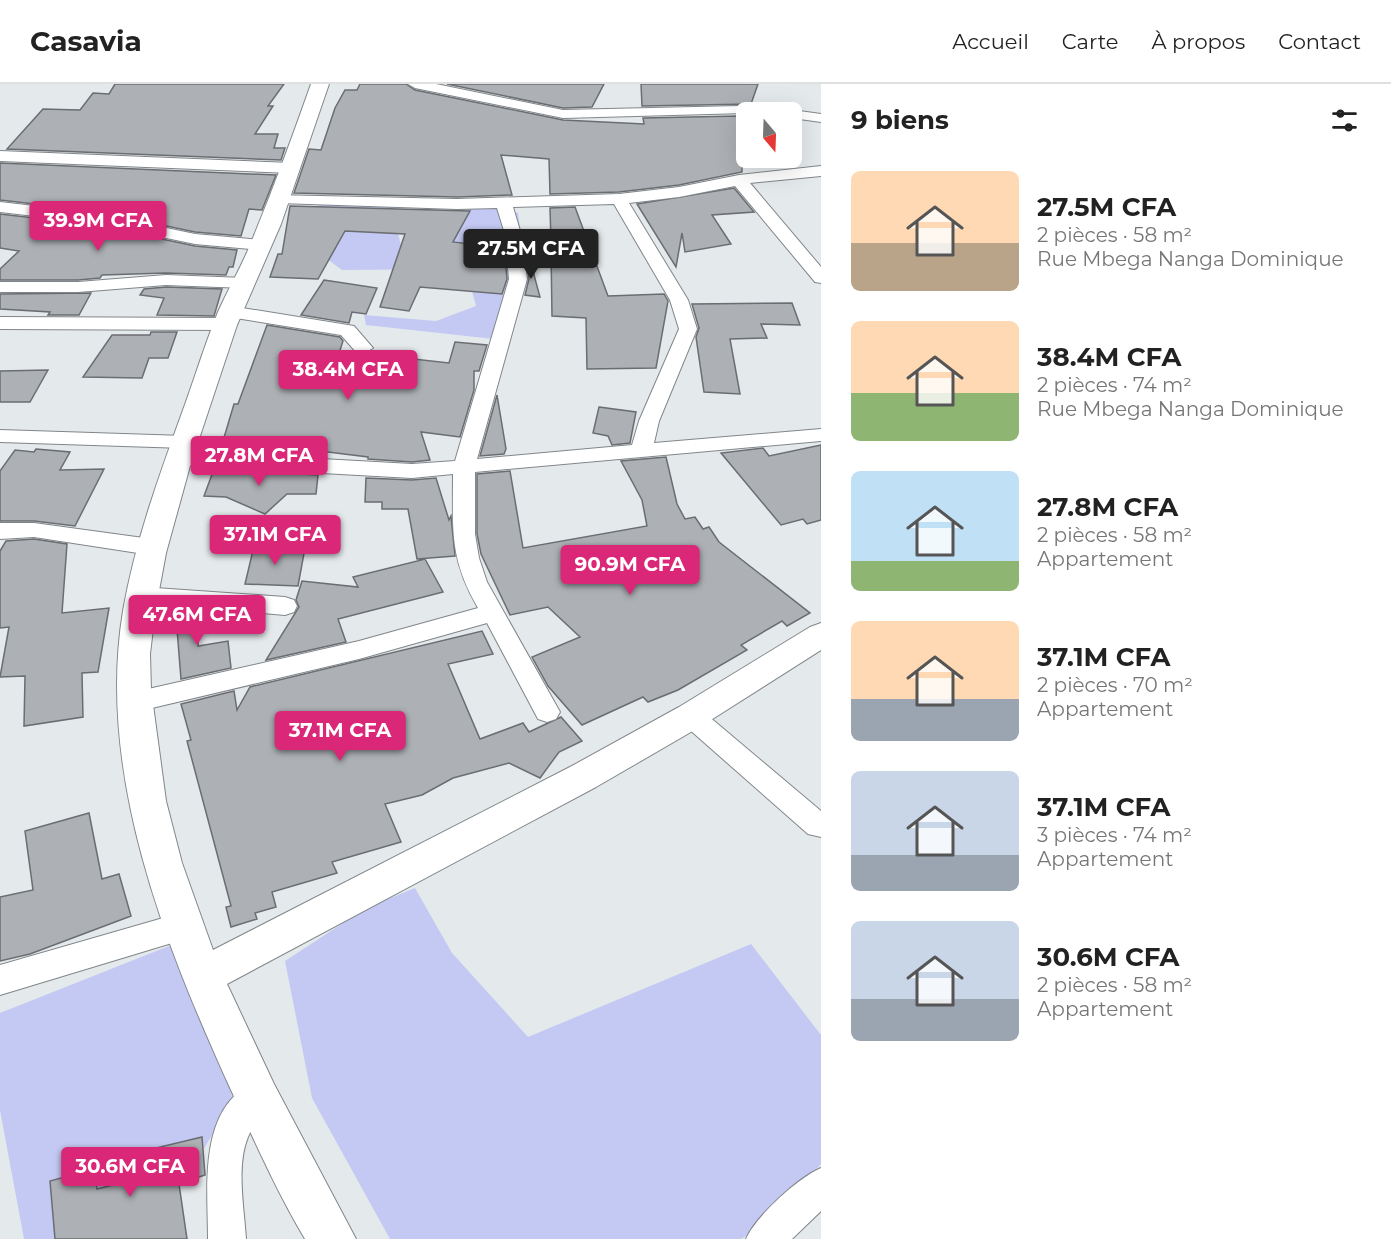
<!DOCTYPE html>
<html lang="fr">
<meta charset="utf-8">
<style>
:root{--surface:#fff;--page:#f6f6f6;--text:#222;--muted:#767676;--line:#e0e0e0;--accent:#db2777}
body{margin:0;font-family:Montserrat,sans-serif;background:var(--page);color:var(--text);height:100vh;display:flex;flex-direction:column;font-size:22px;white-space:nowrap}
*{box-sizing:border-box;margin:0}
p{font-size:20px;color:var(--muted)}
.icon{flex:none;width:33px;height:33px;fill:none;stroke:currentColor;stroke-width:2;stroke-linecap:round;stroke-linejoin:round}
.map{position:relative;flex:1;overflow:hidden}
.details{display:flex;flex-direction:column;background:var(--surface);width:570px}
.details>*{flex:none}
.needle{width:39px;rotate:161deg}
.tools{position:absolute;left:736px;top:18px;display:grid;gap:12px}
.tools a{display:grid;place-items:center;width:66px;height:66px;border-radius:9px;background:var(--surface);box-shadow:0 6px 24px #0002;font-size:30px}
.price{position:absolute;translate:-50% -51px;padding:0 14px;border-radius:6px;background:var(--accent);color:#fff;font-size:20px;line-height:39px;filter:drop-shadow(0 2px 3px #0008)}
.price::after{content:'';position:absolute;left:50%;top:36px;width:18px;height:14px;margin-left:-9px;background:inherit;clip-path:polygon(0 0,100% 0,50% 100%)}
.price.active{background:#222;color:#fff}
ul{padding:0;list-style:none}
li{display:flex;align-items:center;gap:18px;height:150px;padding:0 30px}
li span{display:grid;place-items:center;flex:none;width:168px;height:120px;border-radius:9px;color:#555}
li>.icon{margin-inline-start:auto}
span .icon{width:72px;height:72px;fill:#fffc;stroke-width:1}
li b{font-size:26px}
h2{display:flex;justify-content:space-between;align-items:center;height:72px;padding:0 30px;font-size:26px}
header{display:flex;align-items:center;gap:36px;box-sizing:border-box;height:84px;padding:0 30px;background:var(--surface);border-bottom:2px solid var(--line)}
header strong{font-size:28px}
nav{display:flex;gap:33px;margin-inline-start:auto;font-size:21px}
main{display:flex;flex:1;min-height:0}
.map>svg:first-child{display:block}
.green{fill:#c4c9f3}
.building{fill:#adb0b4;stroke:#6a6d71;stroke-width:1.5}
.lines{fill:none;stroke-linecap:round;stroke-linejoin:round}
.street-casing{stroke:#81868a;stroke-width:2}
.secondary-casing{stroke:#81868a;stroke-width:2}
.street{fill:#fff;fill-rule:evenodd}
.secondary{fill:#fff;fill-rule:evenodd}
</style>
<header>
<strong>Casavia</strong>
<nav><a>Accueil</a><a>Carte</a><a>À propos</a><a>Contact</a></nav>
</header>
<main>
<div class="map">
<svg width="821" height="1155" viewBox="0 0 821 1155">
<rect width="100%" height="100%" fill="#e4e9ec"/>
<path class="green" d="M340 116 391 118 401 162 435 150 473 121 494 122 518 129 523 164 535 199 504 208 494 255 366 241 364 231 436 237 476 222 466 185 342 186 315 166 304 125Z
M415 804 452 869 528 953 751 860 821 951V1080L770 1139 741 1155H390L312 1014 285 877 366 824Z
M174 860 203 911 233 1016 187 1093 54 1155H24L0 1026V929Z"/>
<path class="building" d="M115 0H284L268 22H273L255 50H278L274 64H285L281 76 7 65 43 25 80 26 93 9 109 10Z
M360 0H406L415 6 563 36 644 40 643 34 738 32V64H742V88L679 101 619 108 550 110 549 75 501 71 512 111 457 113 294 109 309 65 321 66 335 24 345 6H357Z
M447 0H604L592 23 563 24Z
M641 0H758L751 20 642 22Z
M0 79 276 91 262 126 249 125 241 152 195 148 95 127 0 116Z
M734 104 754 128 712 131 731 160 685 168 682 149 676 183 637 120Z
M290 122 470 127 453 158 504 164 507 195 502 210 420 203 409 227 380 223 405 150 345 147 318 195 270 193 278 170H282Z
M575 123 608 212 664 210 668 217 656 284 587 285 586 234 552 232 551 167 554 168 551 158 550 124Z
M0 130 95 141 195 162 237 166 233 183H229L226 191 166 189 102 191 100 194 78 196H0V185L19 167 0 164Z
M525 165H527L540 213 525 211 529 195Z
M324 196 377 204 366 230 352 228 349 239 301 231Z
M166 203 222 205 214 232 157 231 164 214 140 211 144 205Z
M91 209 79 231H48L50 228 0 225V210Z
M792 219 800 241 761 240 767 254 730 255 740 310 704 308 696 253 699 244 692 220Z
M267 241 340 253 343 257 332 291 379 294 387 272 449 279 455 258 487 261 479 287H474V306L460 353 421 348 430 376 412 378 368 375V373L320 367 319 373 220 367 234 320H238Z
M151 248H177L168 274H149L142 294 83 293 112 251H150Z
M48 286 30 318H0V287Z
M497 311 506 365 504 370 480 372Z
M599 323 636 328 630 359 612 361 608 352 593 349Z
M821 361V436L807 440 803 435 781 441 721 369 763 364 769 372Z
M36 365 70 368 60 386 104 385 75 442 34 437H0V387L15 366 34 368Z
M666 373 677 420 685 435 695 433 703 445 709 443 719 458 810 529 787 542 782 537 741 561 747 566 678 606 648 618 643 613 582 641 548 602 532 573 580 553 548 523 510 531 481 470 477 450V390L510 387 523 464 647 442 642 416 621 377Z
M214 385 318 391 316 410H287L265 430 226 413 204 412Z
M366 394 412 396 436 394 449 436 451 432 455 472 417 475 408 425H382V418H365Z
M34 455 67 460 62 529 109 524 98 588 82 589 83 633 24 642 25 592 0 593 9 543 0 544V467L6 457Z
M254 462 305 464 298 502 245 500Z
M425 475 443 508 338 535 346 558 266 576 299 523 296 516 302 497 358 503 353 493Z
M171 523 200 525 198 562 228 557 231 584 181 595 177 545H170Z
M482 547 493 570 448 580 480 655 523 639 529 648 561 633 582 657 559 668 540 694 509 679 453 694 422 711 385 720 401 758 332 778 337 789 272 808 276 823 255 829 257 835 231 843 226 823 231 822 187 657 191 656 181 620 234 607 237 626 250 603Z
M89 729 102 795 119 790 131 832 30 870 0 877V813L33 806 25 747Z
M202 1053 205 1091 179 1100 187 1155H55L50 1097 94 1085 97 1105 137 1095 135 1069Z"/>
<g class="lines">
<defs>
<path id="street" d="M408 0H436L563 26 740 22 778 24 785 28 563 34 415 4Z
M792 26 821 30V38L792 34V28H786Z
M0 67 291 79 299 84 291 89 0 77Z
M821 82V92L750 99 821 183V199L815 198 735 102 679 113 629 119 688 216 697 245 659 337 654 359 821 345V357L475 388V450L479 474 487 498 560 628 556 635 547 638 538 635 487 539 359 575 135 628 126 625 122 618 126 611 135 608 359 557 478 524C449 474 453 446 453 390L412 394 179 381 171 379 168 374 171 369 179 367 412 380 455 377 509 195 505 150 497 124 457 125 279 119 273 117 271 114 273 111 457 115 619 110 679 103 739 91ZM614 120 670 216 679 245 639 337 632 361 477 375 527 195 521 150 513 123Z
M0 118 95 129 195 150 261 156 270 161 261 166 195 160 95 139 0 128Z
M166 191 245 194 254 199 245 204 166 201 78 208H0V198H78Z
M230 222 354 242 373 264 363 270 356 268 341 251 223 232 221 228 223 224Z
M0 233 226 234 235 240 226 246 0 245Z
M0 346 185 352 192 353 196 358 192 363 185 364 0 358Z
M0 439H34L151 455 159 458 163 463 159 468 151 471 34 453 0 455Z
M141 503 285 513 294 516 297 522 294 528 285 531 132 517 129 511 132 505Z
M691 622 700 625 821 727V753L808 750 682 639 678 632 682 625Z
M184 828 195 832 199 842 195 852 0 911V881Z
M257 997 269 1002 274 1014C268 1029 254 1038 248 1053 236 1082 244 1123 246 1155H208C208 1103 197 1022 257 997Z
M821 1084V1127L792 1155H746C756 1132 798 1094 821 1084Z"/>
<path id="secondary" d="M311 0H329L281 140 237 241 190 382 166 469 155 528 150 570 151 606 166 717 182 779 213 866 570 683 679 623 810 543 821 539V566L703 641 596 703 227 900 274 1000 356 1155H305C277 1108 254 1056 231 1006 165 861 96 689 123 527 135 458 159 392 183 326 195 293 205 260 218 228 228 205 241 184 250 161 272 108 292 54 311 0Z"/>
</defs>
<use href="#street" class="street-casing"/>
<use href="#secondary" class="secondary-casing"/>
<use href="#street" class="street"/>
<use href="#secondary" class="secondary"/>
</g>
</svg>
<div class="tools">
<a><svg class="needle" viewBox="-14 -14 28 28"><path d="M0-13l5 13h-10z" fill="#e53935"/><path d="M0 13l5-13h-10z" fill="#767676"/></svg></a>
</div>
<b class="price" style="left:98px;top:168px">39.9M CFA</b>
<b class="price active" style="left:531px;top:196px">27.5M CFA</b>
<b class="price" style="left:348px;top:317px">38.4M CFA</b>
<b class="price" style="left:259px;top:403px">27.8M CFA</b>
<b class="price" style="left:275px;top:482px">37.1M CFA</b>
<b class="price" style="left:630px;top:512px">90.9M CFA</b>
<b class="price" style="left:197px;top:562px">47.6M CFA</b>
<b class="price" style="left:340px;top:678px">37.1M CFA</b>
<b class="price" style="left:130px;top:1114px">30.6M CFA</b>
</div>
<section class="details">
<h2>9 biens<svg class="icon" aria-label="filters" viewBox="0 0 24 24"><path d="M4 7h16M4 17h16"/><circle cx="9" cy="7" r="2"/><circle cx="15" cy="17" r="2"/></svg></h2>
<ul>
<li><span style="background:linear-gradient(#ffd9b3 60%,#b9a48a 0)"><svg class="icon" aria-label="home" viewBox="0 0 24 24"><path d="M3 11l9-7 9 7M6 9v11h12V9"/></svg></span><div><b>27.5M CFA</b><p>2 pièces · 58 m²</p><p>Rue Mbega Nanga Dominique</p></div></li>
<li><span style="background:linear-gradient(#ffd9b3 60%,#8fb573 0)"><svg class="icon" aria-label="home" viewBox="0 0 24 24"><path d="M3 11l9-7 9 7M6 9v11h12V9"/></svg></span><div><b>38.4M CFA</b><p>2 pièces · 74 m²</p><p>Rue Mbega Nanga Dominique</p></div></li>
<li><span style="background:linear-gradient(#bfe0f5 75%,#8fb573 0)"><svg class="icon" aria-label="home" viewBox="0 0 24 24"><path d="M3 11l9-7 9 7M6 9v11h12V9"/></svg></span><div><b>27.8M CFA</b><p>2 pièces · 58 m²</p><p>Appartement</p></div></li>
<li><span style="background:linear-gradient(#ffd9b3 65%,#9aa5b1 0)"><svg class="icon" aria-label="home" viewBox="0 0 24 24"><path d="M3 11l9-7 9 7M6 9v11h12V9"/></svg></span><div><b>37.1M CFA</b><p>2 pièces · 70 m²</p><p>Appartement</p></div></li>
<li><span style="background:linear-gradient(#c9d6e8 70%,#9aa5b1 0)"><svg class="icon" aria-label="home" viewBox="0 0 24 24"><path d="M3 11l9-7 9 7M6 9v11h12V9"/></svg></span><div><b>37.1M CFA</b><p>3 pièces · 74 m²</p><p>Appartement</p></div></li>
<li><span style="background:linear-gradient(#c9d6e8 65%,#9aa5b1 0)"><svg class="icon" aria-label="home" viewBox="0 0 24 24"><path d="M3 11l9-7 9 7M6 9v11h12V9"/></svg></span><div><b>30.6M CFA</b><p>2 pièces · 58 m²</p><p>Appartement</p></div></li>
</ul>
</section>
</main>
